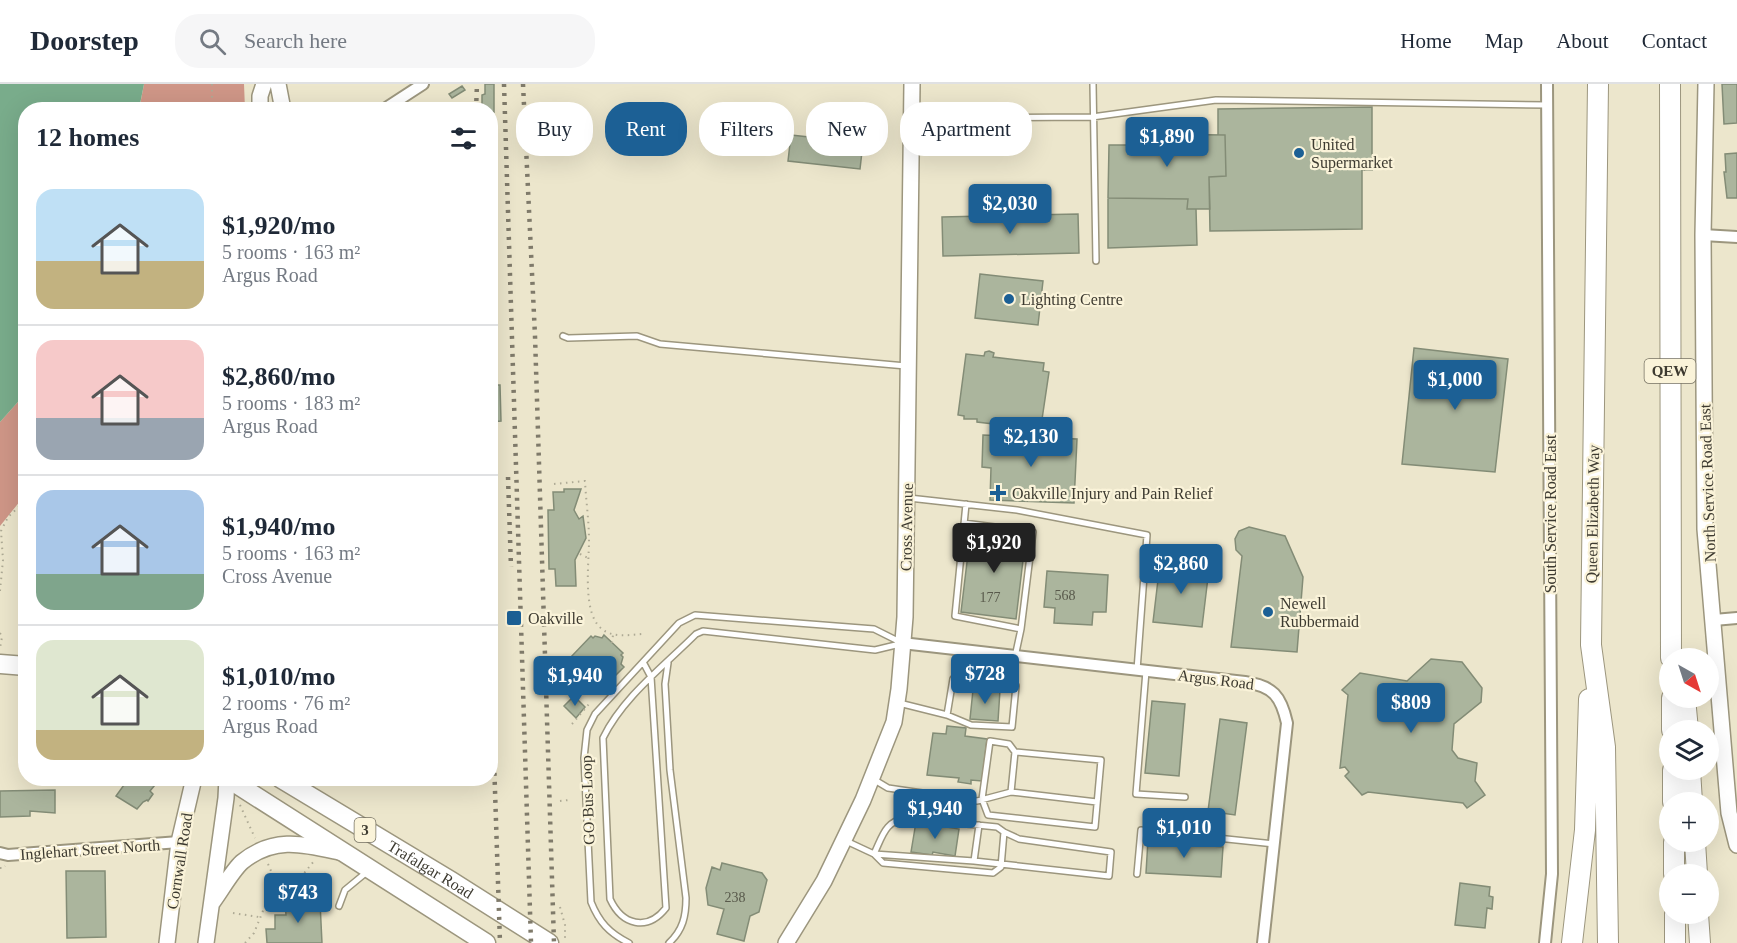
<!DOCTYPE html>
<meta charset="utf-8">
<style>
:root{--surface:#fff;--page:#f6f6f7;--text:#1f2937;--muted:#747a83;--line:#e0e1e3;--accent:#1c6095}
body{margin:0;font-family:Georgia,serif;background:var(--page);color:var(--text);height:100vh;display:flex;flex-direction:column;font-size:22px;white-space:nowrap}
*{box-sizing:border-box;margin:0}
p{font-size:20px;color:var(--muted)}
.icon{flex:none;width:33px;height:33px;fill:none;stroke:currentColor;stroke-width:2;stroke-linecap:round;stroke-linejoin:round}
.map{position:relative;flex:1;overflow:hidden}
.sheet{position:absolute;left:18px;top:18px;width:480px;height:684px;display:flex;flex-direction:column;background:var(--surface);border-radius:24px;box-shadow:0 6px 24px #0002}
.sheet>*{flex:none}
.hud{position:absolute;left:516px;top:18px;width:570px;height:54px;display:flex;gap:12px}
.needle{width:39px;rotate:141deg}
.buttons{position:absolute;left:1659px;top:564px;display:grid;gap:12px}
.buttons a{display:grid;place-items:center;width:60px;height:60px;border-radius:50%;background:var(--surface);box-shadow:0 6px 24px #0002;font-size:30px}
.price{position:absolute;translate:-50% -51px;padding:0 14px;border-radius:6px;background:var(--accent);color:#fff;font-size:20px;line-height:39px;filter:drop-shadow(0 2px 3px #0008)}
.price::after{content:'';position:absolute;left:50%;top:36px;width:18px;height:14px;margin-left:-9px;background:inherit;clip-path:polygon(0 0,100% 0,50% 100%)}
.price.active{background:#222;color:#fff}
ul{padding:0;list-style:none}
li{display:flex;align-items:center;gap:18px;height:150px;padding:0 18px}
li+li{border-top:2px solid var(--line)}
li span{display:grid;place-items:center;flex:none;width:168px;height:120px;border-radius:18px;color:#555}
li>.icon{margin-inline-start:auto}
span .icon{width:72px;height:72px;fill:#fffc;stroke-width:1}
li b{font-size:26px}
h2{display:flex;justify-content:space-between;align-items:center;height:72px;padding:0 18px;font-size:26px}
.tag{padding:0 21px;border-radius:24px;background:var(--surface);box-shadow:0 6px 24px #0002;font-size:21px;line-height:54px}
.tag.active{background:var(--accent);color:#fff}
header{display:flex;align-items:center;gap:36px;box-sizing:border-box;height:84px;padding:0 30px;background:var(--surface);border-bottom:2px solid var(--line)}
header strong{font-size:28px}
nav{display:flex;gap:33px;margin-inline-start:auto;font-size:21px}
.search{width:420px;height:54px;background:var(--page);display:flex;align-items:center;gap:15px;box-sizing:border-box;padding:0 21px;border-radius:24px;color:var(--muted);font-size:22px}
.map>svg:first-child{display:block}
.forest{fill:#cf9687}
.water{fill:#79ac8b}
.building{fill:#abb59d;stroke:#838c76;stroke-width:1.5}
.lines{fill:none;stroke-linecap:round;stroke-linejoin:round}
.lane-casing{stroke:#9c967e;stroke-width:8}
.street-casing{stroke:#9c967e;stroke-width:14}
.secondary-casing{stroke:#9c967e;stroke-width:18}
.primary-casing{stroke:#9c967e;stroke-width:21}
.highway-casing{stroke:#9c967e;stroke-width:22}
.path{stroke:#aeaa95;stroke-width:2;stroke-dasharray:1.5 4.5;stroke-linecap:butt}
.lane{stroke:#fff;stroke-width:5}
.street{stroke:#fff;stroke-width:10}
.secondary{stroke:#fff;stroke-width:15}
.primary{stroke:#fff;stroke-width:18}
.highway{stroke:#fff;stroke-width:20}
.rail{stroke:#7f7a6a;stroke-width:4.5;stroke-dasharray:3 6;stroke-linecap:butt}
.poi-dot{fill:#1c6095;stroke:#faf3d9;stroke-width:2}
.labels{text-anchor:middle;stroke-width:4.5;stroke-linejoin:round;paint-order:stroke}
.number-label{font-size:14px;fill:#58594b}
.shield{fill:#faf3d9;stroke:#767263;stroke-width:1.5}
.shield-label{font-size:15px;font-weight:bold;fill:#3d3a30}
.poi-label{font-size:16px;fill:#3d3a30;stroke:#faf3d9;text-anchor:start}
.street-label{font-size:16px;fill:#3d3a30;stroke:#faf3d9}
</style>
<header>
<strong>Doorstep</strong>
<div class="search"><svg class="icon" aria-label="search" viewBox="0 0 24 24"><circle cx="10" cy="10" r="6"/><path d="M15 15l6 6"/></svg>Search here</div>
<nav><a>Home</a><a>Map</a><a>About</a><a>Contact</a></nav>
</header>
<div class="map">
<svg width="1737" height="859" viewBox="0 0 1737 859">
<rect width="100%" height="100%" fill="#ece6cc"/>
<path class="forest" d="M144 0H244L245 25 139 26Z
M25 310V411L0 442V338Z"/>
<path class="water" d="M0 0H144L139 25 26 26 25 310 0 338Z"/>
<path class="building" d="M485 0H494V28L482 26V11L485 10Z
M1722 0H1737V39L1724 40Z
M462 2 465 6 452 14 449 10Z
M1372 23V86H1362V145L1210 147 1209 93 1226 92 1225 51H1218V25Z
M1145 50 1225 51 1226 92 1209 93 1210 125H1187L1188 115 1108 114 1109 61H1129V58H1141L1142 56H1145Z
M791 51 863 59 860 85 788 77Z
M1737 69V114H1727L1724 88H1726L1725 70Z
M1108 114 1188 115 1187 125H1196L1197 161 1108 164Z
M1078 130 1079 169 943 172 942 133Z
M980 190 1043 197 1038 241 975 234Z
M1414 264 1508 275 1495 388 1402 380Z
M989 267 994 269 993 273 1044 279 1043 287 1049 288 1041 342 1010 339V342L977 338V335H964V332L958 331 966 270 984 272 985 268Z
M490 301H500L501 337 491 338Z
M983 351 1077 355 1074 419 990 416 991 384 982 383Z
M564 405H581L574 426 579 435 583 432 586 454 575 476 576 502H556L555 485H549L548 426H554L553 408H564Z
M1249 443 1285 452 1303 493 1297 568 1231 563 1242 472 1236 466 1235 455 1239 447Z
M971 445 1026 451 1016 535 961 528Z
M1160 479 1209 485 1202 543 1153 538Z
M1047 487 1108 491 1106 528H1093L1092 541 1054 539 1055 524 1044 523Z
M604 551 623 569 621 571 623 573 621 580 624 583 599 608 592 606 586 608 582 605 574 613 564 602 571 595 567 591 569 589 566 586 569 584 567 582 570 579 568 576 591 552 593 554 595 552 602 554Z
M1431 575 1462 578 1482 604 1481 618 1454 640 1452 666 1458 674 1477 679 1475 697 1485 711 1467 724 1463 719 1368 708 1362 711 1345 692 1349 688 1345 683 1340 684 1348 611 1342 606 1360 589 1407 597Z
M989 605 1000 606 998 637 970 635 973 606 989 607Z
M574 612 585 623 576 634 564 622Z
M1152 617 1185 620 1179 692 1145 689Z
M1220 635 1247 639 1235 731 1208 727Z
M947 642 966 644 965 652 987 655 982 697 971 696V700L958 698 959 694 927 691 933 649 946 650Z
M129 694H164L161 698 159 696 150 707 153 710 148 717 147 716 143 718 137 725 116 712Z
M55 706V729L30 727V732L0 733V707Z
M916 738 959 745 955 772 933 768 932 771 911 768Z
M1148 756 1223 763 1221 793 1146 789Z
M722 779 762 789 767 796 759 828 750 832 744 857 717 850 724 825 708 821 706 804 712 783 720 786Z
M66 787H105L106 853 67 854Z
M1460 799 1490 803 1489 812 1493 813 1492 825 1487 824 1485 844 1455 841Z
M313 815V819L320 818 322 859H267L266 845H275V831H286L285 816Z"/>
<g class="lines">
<defs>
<path id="lane" d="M1093 0 1096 177
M914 34 1092 33 1216 16 1547 21
M563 252 568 254 637 252 660 260 906 282
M909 414 1017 426 1147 451 1137 586
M966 420 955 532 1021 545
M964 439 1033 448 1021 545 1009 601
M643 578 651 593 666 824C647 848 622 841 610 815L603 654C623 613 664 582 696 550L703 547 875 566 900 560
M668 579 665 600 670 686 686 814C686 832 683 846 669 859
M1146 587 1136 710 1185 713
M899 619 947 631 971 641 1012 643 1016 602 953 595 947 631
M873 695 888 704 977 717 1011 708 1097 718
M1011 708 1015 668 1101 676 1095 743 988 731 982 715 990 657 1009 660 1015 668
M907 734 997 743 1004 748 1001 783 993 789 883 779 874 770C883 751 885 737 907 734Z
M844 756 874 770 974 777 979 741
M974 777 1109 792 1111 768 1019 755 1004 748
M1137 790 1141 746 1274 760
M339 822 345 806 368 787
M629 859C609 849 599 838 591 818L584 674 587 646 595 630 679 539 695 531 874 545 900 558"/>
<path id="street" d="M383 26 423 0
M1703 151 1737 153
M1714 536 1737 534
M902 559 1245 598C1273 602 1281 612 1287 639L1263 859
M0 769 8 771 179 758
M1545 859 1552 790 1547 0"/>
<path id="secondary" d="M278 0 283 26
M1706 0 1703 151 1705 445 1729 729 1737 761
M260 26V12L264 0
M212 819C221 807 232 787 242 778 274 752 303 760 339 768
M167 859 179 758 194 694
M206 859 226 714 227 694
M786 859 824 797 863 716 894 638 899 605 905 533 912 0"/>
<g id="primary">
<path d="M0 580 26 582"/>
<path d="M227 694 486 859"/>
<path id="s1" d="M280 694 451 797 549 859"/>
</g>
<path id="highway" d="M1598 0 1591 561 1605 663 1608 859
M1670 0 1671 574
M1672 614V646
M1685 614 1688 646
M1673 686V718
M1690 686 1692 718
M1674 758V790
M1695 758 1697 790
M1675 830V859
M1698 830 1700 859
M1572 859 1585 746 1589 615"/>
</defs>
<use href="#lane" class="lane-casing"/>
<use href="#street" class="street-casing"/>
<use href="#secondary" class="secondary-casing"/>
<use href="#primary" class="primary-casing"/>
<use href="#highway" class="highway-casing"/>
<path class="path" d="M212 0V26
M554 400 585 397C586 417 589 437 589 457 589 480 582 530 602 545 613 554 628 551 642 550
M580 470 588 474
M0 507 3 476 1 447 8 433 26 416
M0 549 2 553 0 564
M612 559 613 551
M572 640 589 620
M560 717 569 716
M240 721 255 754
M268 780 280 808
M0 784H4L5 782
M560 823 565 841V856
M233 829 259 833
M245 859 254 849 267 817 280 808 292 804 314 777"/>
<use href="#lane" class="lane"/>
<use href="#street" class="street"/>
<use href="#secondary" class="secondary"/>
<use href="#primary" class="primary"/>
<use href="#highway" class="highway"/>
<path class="rail" d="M504 0 531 859
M523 0 535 252 554 859
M476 26 477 0
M508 393 511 483
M490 554 500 859"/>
</g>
<g class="poi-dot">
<circle cx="1299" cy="69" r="6"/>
<circle cx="1009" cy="215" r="6"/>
<path d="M995 400h6v6h6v6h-6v6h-6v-6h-6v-6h6z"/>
<circle cx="1268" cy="528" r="6"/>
<rect x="506" y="526" width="16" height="16" rx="3"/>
</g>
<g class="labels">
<g class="number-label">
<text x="1065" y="516">568</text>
<text x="990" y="518">177</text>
<text x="735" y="818">238</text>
</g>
<g class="shield">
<rect x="1644.5" y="275" width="51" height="24" rx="4.5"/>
<rect x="354.5" y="734" width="21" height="24" rx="4.5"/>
</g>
<g class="shield-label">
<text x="1670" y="292">QEW</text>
<text x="365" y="751">3</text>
</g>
<g class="poi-label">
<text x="1311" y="66">United<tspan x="1311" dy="18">Supermarket</tspan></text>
<text x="1021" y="221">Lighting Centre</text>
<text x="1012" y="415">Oakville Injury and Pain Relief</text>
<text x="1280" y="525">Newell<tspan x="1280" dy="18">Rubbermaid</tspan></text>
<text x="528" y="540">Oakville</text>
</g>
<g class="street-label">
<text transform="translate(1707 399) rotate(-92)" y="6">North Service Road East</text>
<text transform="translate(1550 430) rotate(-90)" y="6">South Service Road East</text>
<text transform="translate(1592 430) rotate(-89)" y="6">Queen Elizabeth Way</text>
<text transform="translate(906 443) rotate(-89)" y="6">Cross Avenue</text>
<text transform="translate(1216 595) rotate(7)" y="6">Argus Road</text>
<text transform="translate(587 716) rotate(-92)" y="6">GO Bus Loop</text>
<text transform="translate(90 765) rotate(-4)" y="6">Inglehart Street North</text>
<text transform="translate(179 777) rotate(-81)" y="6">Cornwall Road</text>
<text dy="6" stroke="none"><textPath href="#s1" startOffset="176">Trafalgar Road</textPath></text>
</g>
</g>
</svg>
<div class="buttons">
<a><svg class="needle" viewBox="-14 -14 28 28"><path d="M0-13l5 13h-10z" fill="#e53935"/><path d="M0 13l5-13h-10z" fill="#747a83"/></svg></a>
<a><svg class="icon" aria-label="layers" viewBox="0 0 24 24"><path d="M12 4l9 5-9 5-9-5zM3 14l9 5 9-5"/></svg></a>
<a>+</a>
<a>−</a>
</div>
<b class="price" style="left:1167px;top:84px">$1,890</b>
<b class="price" style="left:1010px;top:151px">$2,030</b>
<b class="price" style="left:1455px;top:327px">$1,000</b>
<b class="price" style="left:1031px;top:384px">$2,130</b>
<b class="price active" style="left:994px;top:490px">$1,920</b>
<b class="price" style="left:1181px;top:511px">$2,860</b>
<b class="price" style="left:985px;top:621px">$728</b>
<b class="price" style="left:575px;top:623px">$1,940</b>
<b class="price" style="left:1411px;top:650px">$809</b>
<b class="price" style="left:935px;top:756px">$1,940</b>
<b class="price" style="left:1184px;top:775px">$1,010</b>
<b class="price" style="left:298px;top:840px">$743</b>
<div class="hud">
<a class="tag">Buy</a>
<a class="tag active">Rent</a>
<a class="tag">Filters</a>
<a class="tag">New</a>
<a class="tag">Apartment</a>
</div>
<section class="sheet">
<h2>12 homes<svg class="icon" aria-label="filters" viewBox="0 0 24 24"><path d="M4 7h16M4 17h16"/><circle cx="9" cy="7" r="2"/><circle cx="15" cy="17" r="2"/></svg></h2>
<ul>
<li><span style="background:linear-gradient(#bfe0f5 60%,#c2b280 0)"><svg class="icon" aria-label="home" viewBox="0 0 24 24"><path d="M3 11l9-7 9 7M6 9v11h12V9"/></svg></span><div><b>$1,920/mo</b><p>5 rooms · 163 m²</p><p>Argus Road</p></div></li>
<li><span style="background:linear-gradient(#f6c9c9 65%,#9aa5b1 0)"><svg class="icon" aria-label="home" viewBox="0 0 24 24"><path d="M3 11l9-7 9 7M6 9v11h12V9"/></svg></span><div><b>$2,860/mo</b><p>5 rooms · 183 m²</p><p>Argus Road</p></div></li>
<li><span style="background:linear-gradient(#a9c7e8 70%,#7fa58c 0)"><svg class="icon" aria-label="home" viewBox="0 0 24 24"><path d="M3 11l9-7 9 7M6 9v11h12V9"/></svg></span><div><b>$1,940/mo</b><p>5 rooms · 163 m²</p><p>Cross Avenue</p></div></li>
<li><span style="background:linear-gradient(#dfe7d0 75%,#c2b280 0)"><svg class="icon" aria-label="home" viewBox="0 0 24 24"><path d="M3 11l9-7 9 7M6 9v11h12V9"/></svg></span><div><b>$1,010/mo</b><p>2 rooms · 76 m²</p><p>Argus Road</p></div></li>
</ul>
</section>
</div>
